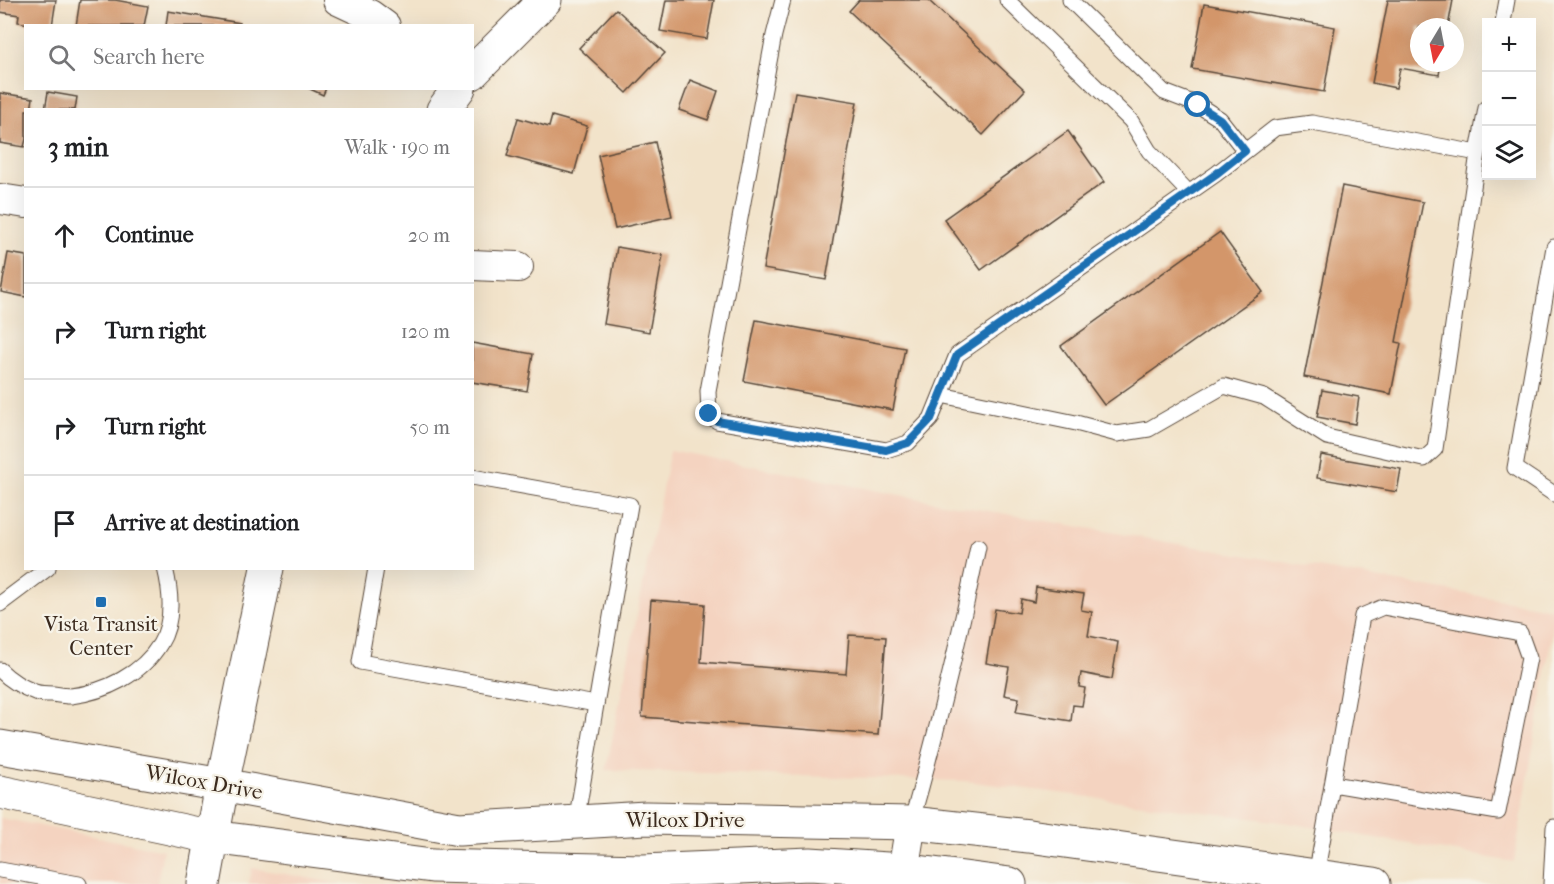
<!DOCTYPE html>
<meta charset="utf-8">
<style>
:root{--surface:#fff;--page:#f6f6f6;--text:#202124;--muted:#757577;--line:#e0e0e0}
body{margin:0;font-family:"IM FELL French Canon",serif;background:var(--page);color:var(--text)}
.controls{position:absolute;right:18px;top:18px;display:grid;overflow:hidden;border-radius:0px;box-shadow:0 6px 24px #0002}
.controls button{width:54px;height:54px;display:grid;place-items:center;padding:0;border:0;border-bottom:2px solid var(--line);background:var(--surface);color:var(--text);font:30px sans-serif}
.compass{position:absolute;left:1410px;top:18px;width:54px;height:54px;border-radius:50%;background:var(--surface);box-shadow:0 6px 24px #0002;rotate:190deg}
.stop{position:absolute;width:18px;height:18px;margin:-14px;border:4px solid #1f6fb2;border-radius:50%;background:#fff}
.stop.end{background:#1f6fb2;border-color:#fff;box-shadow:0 2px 6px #0008}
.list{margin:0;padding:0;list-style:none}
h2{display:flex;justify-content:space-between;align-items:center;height:78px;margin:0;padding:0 24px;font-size:26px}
h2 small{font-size:20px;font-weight:400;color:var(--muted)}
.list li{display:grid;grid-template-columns:39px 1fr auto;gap:18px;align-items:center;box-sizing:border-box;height:96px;padding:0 24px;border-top:2px solid var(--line)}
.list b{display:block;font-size:22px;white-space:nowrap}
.list em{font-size:20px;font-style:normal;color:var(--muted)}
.icon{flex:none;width:33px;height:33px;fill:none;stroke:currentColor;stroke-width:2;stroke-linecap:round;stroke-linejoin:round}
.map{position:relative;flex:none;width:1554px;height:884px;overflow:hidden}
.search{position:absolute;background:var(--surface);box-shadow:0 6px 24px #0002;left:24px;top:24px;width:450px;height:66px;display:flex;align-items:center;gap:15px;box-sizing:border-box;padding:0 21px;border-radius:0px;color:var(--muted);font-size:22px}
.panel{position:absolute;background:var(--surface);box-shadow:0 6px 24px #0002;left:24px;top:108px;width:450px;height:462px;border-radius:0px}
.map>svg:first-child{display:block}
.built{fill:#f4d3c0}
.building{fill:#d3966a}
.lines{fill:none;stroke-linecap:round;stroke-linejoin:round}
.service-casing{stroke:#564638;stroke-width:17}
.minor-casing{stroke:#564638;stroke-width:32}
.tertiary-casing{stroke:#564638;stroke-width:35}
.service{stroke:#fff;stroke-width:15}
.minor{stroke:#fff;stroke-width:30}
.tertiary{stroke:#fff;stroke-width:33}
.route{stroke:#1f6fb2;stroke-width:8}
.poi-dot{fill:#1f6fb2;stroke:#f7f3e8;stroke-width:2}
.labels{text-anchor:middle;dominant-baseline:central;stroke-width:4.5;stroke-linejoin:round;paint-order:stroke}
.poi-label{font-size:21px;fill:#3b2a1e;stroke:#f7f3e8}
.street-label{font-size:21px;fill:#3b2a1e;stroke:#f7f3e8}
</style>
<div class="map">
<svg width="1554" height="884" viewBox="0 0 1554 884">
<rect width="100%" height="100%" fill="#f7f3e8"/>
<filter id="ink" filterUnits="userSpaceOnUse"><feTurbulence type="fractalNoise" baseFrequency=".0167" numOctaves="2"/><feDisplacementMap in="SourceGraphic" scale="12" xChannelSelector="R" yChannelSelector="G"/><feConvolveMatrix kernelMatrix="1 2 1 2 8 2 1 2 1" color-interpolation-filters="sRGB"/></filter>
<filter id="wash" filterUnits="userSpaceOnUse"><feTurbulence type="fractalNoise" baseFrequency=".008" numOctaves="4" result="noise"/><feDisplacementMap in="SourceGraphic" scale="24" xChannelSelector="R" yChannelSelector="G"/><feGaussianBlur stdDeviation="1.35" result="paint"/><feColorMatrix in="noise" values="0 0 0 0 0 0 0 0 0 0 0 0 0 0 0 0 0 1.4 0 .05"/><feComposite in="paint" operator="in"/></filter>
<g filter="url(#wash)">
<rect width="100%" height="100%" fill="#f2e3ca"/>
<!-- built -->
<g class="built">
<path d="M670,450L931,501L1554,609V622L1514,862L1289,823L966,781L606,770Z"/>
<path d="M0,818L163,850L157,884H0Z"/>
<path d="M252,868L341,884H249Z"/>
</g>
<g id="blocks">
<!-- building -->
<g class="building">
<path d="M0,0H56L52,26H39L18,22L19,15L0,12Z"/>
<path d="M80,0H115L148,6L144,26H76Z"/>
<path d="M666,0H714L707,39L660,31Z"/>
<path d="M859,0H928L1025,90L983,135L849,11Z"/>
<path d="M1388,0H1453L1448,27H1419V63H1441L1439,75L1400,68L1396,88L1372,83Z"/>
<path d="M1204,4L1335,27L1324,92L1192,69Z"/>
<path d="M616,9L665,53L627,93L579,48Z"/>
<path d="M168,11L240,23V26H166Z"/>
<path d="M690,80L718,91L708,120L679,110Z"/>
<path d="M308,88H326L323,95Z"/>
<path d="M48,92L77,97L75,110H45Z"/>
<path d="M795,92L857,102L826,280L763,269Z"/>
<path d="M0,93L33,98L31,110H26V139L24,147L0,143Z"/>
<path d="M552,116L587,126L574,174L507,156L518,118L549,127Z"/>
<path d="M1068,131L1104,182L981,270L944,219Z"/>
<path d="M655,142L672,216L615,229L598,155Z"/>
<path d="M1342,186L1423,202L1396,342L1401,343L1391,394L1304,377Z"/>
<path d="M1220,232L1263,292L1104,405L1061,346Z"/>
<path d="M617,247L663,255L649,332L604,324Z"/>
<path d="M8,253L26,256V297L1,292Z"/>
<path d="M756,320L905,348L893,410L744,381Z"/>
<path d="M472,343L533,354L527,391L472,382Z"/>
<path d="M1322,390L1359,397L1355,424L1317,417Z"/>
<path d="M1321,455L1401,469L1397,492L1317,478Z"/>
<path d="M1036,587L1084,594L1081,610L1092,612L1088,636L1118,642L1112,679L1081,673L1079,687L1085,688L1082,706L1073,705L1071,721L1016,712L1019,698L1004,695L1009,667L986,663L995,609L1019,613L1021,599L1034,602Z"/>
<path d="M651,600L705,604L701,662L846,674L849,635L886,637L878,735L642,717Z"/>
</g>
</g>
</g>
<g filter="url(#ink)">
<use href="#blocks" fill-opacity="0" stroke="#564638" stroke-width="1.5"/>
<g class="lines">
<!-- service casing -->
<g class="service-casing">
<g id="service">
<path d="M783,0L774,35L708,391L709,415L717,421L886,450L908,443L931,419L957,355L1216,174L1275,128L1312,123L1478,153"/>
<path d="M1007,0L1131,121L1149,151L1189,193"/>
<path d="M1070,0L1164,92L1198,105L1220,119L1245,151"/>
<path d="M1503,22L1507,0"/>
<path d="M1554,247L1515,468L1554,494"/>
<path d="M941,395L1076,423L1117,434L1149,429L1224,386L1264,397L1327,437L1424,459L1435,449L1478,153L1486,108"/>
<path d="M472,477L630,505L576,822"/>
<path d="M376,568L360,662L596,704"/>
<path d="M0,604L48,568"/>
<path d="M0,670C10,680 21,687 35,692C40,694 47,694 53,694C59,695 65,696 71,696C105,692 142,674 160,644C174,622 171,592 165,568"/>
<path d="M911,823C937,732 959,640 978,547"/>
<path d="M0,870L79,884"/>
<path d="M1316,876L1362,616L1383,607L1520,633L1529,658L1498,812L1333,784"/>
<path d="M1551,884L1554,827"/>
</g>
</g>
<!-- minor casing -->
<g class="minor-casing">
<g id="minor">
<path d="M338,0L370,15L385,26"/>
<path d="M0,199L26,203"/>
<path d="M472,265L518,267"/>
<path d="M901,884L911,823"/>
</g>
</g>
<!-- tertiary casing -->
<g class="tertiary-casing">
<g id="tertiary">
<path d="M472,73L545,0"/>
<path d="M443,110L459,88"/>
<path d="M0,747L222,785L459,829L646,818L911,823L1029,836L1374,884"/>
<path d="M0,792L212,837L432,866L643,871L810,864L903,870L1010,884"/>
<path d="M204,884L222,785L267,568"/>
</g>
</g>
<!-- service -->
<use href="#service" class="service"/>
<!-- minor -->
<use href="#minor" class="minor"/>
<!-- tertiary -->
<use href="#tertiary" class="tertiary"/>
</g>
</g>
<g class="lines" filter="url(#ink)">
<!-- route -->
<path class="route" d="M709,414L717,421L886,450L908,443L931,419L957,355L1216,174L1245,151L1220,119L1198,105"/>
</g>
<!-- markers -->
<rect class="poi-dot" x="95" y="596" width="12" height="12" rx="3"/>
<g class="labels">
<!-- poi labels -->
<g class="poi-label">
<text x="101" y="624">Vista Transit<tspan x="101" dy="24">Center</tspan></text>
</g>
<!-- street labels -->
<g class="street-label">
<text transform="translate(204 782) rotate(10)">Wilcox Drive</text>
<text x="685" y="820">Wilcox Drive</text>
</g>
</g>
</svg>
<div class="controls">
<button>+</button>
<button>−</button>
<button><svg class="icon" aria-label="layers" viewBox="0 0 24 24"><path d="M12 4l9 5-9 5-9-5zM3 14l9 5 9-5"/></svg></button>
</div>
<svg class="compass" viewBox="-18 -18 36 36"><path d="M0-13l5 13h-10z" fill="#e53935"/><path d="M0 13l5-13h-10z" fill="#757577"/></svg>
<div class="stop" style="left:1198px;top:105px"></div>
<div class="stop end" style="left:709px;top:414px"></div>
<div class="search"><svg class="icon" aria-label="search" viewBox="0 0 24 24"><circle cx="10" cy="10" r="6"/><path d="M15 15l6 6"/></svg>Search here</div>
<section class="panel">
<h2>3 min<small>Walk · 190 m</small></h2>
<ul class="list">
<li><svg class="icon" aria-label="ahead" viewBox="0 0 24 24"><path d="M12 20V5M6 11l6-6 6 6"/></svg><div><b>Continue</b></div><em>20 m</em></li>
<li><svg class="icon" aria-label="right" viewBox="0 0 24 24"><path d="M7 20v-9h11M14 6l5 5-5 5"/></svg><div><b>Turn right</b></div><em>120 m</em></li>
<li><svg class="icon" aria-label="right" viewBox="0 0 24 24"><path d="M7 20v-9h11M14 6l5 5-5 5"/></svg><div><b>Turn right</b></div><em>50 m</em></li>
<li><svg class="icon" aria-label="arrive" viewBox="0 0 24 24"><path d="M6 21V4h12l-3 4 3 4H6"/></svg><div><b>Arrive at destination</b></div></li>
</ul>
</section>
</div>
